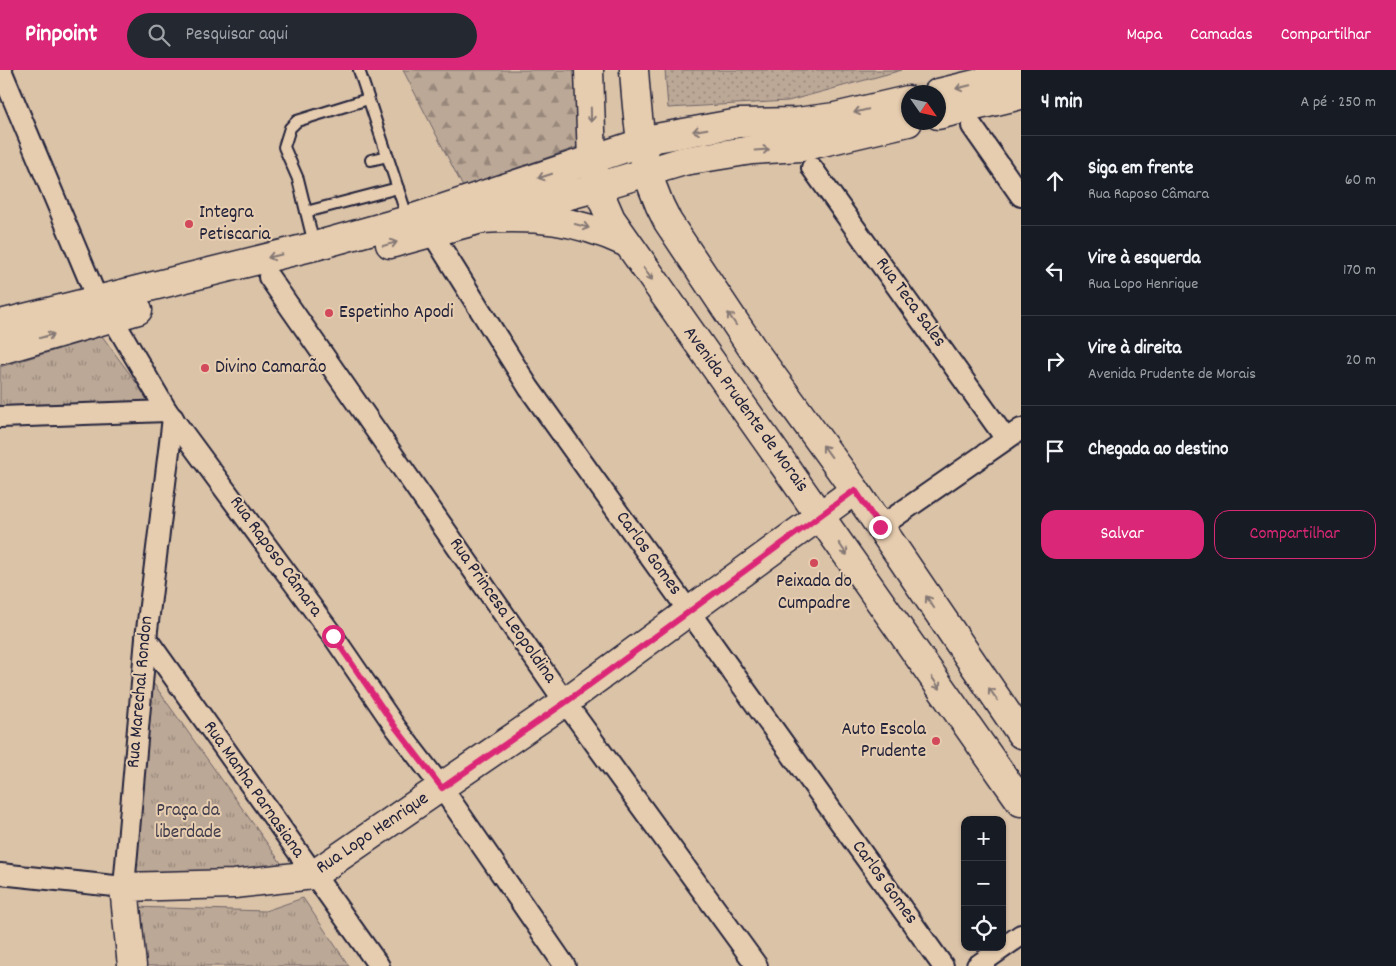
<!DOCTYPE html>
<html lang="pt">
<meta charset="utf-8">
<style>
:root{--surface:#171b24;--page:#242831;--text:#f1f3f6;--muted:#9ea1a6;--line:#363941;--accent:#db2777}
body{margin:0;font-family:Dekko,sans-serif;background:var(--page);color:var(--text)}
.controls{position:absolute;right:15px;bottom:15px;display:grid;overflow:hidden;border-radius:10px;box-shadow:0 1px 4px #0004}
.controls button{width:45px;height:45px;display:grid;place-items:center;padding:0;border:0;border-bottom:1px solid var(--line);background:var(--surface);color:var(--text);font:25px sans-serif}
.compass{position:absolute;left:901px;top:15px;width:45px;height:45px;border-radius:50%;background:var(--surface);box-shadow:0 1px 4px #0004;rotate:124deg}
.stop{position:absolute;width:15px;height:15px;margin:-11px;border:4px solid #db2777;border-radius:50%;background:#fff}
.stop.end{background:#db2777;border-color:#fff;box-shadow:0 1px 5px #0008}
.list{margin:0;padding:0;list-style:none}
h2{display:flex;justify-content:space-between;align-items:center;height:65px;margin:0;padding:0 20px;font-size:21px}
h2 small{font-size:16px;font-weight:400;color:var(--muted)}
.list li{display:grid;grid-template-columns:32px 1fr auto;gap:15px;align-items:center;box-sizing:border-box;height:90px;padding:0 20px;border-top:1px solid var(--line)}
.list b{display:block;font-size:19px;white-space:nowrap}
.list p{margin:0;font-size:16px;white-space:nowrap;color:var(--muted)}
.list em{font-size:16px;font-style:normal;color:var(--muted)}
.actions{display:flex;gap:10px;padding:15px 20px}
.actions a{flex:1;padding:11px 0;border:1px solid var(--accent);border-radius:15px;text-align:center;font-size:18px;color:var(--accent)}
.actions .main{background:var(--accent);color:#fff}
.icon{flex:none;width:28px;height:28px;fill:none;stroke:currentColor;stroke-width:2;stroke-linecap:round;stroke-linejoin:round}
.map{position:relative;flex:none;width:1021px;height:896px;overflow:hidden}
header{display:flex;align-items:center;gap:30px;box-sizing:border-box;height:70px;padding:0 25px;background:var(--accent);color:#fff}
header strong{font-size:24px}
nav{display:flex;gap:28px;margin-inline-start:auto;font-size:18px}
.search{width:350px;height:45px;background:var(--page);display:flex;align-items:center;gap:12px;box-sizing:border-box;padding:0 18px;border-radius:28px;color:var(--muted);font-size:19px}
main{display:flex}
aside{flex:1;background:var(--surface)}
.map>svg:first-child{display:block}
.grass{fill:url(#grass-dots);stroke:#6f6568}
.forest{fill:url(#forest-firs);stroke:#6f6568}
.park{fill:url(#park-tufts);stroke:#6f6568}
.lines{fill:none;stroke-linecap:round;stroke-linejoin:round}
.lane-casing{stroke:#22223b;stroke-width:14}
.street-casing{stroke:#22223b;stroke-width:24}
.secondary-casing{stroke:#22223b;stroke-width:31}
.primary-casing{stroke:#22223b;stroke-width:31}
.lane{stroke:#e7cdaf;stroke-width:10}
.street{stroke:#e7cdaf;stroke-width:20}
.secondary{stroke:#e7cdaf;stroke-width:28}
.primary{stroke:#e7cdaf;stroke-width:28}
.oneway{stroke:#847875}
.route{stroke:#db2777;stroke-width:6}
.poi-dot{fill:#d1495b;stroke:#e7cdaf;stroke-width:2}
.labels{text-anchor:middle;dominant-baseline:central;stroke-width:4;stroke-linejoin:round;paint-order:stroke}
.poi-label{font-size:19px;fill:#22223b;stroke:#e7cdaf;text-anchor:start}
.street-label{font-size:19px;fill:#22223b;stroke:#e7cdaf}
.park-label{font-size:19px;fill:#413d4d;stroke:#e7cdaf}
</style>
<header>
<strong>Pinpoint</strong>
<div class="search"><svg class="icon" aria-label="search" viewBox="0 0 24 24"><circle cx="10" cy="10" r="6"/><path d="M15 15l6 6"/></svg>Pesquisar aqui</div>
<nav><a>Mapa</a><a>Camadas</a><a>Compartilhar</a></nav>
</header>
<main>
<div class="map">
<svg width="1021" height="896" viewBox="0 0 1021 896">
<defs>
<pattern id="grass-dots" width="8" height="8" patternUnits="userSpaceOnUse" patternTransform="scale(1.25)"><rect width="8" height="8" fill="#bca896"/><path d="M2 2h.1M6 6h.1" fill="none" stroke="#98887c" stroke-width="1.8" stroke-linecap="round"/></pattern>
<pattern id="forest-firs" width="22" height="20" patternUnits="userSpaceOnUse" patternTransform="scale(1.25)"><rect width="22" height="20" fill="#bca896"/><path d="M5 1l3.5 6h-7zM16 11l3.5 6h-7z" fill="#98887c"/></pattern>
<pattern id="park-tufts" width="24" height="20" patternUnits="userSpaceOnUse" patternTransform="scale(1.25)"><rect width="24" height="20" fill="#bca896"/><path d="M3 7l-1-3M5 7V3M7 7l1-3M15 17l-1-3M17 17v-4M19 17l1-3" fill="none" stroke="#98887c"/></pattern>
</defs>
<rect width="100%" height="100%" fill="#dbc3a8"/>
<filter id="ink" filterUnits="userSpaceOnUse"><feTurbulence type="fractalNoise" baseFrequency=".02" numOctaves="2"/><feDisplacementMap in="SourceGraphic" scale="10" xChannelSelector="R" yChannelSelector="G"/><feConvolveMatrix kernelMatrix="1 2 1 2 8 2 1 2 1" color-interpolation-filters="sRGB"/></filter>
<g filter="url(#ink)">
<!-- grass -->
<path class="grass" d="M665,0H902L788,31L668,38Z"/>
<!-- forest -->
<path class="forest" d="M403,0H575L580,76L463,117Z"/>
<!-- park -->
<g class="park">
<path d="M102,266L148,329L149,349L0,336V297Z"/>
<path d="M146,603L286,800L133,807Z"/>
<path d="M303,828L349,896H143L134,837L265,841Z"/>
</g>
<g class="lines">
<!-- lane casing -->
<g class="lane-casing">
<g id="lane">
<path d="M359,0L408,149"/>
<path d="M371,90L388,86"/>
<path d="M306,142L398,118"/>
<path d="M314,174L298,109L284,77L290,58L297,51L368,29"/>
</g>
</g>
<!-- street casing -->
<g class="street-casing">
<g id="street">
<path d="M1,0L98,231"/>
<path d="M972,56L1021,126"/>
<path d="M812,98L1006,369"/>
<path d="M432,163L529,318L943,896"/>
<path d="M269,207L565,632L757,896"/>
<path d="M111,246L167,341L333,566L396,658L442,718L565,896"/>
<path d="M0,347L167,341"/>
<path d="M880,457L1021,359"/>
<path d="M146,568L379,896"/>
<path d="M0,804L124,817L146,568L173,348"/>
<path d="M977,896L1021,865"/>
</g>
</g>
<!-- secondary casing -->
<g class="secondary-casing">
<g id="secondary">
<path d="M938,23L1021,3"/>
<path d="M938,45L1021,25"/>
<path d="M390,174L584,121L684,91L752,80L801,77L908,52"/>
<path d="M0,254L315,176L408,150L656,68L739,53L797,52L835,47L908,30"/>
<path d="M0,280L138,240"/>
<path d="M132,896L124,817L234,814L313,805L565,632L855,420"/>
</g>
</g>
<!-- primary casing -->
<g class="primary-casing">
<g id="primary">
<path d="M589,0L592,91L597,117L611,149L1021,732"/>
<path d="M634,0C638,55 641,103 668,152L752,278L855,420L1021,664"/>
<path d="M481,149C537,146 574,149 625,172"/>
</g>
</g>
<!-- lane -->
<use href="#lane" class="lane"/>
<!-- street -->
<use href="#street" class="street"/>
<!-- secondary -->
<use href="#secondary" class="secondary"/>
<!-- primary -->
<use href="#primary" class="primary"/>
</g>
<!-- one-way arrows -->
<defs><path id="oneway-shaft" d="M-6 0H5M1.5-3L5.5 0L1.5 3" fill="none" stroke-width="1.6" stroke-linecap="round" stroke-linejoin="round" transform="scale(1.25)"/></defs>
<g class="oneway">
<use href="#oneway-shaft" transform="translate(963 17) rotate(166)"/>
<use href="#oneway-shaft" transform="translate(861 41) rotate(167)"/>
<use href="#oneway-shaft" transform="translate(591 45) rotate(89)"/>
<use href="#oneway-shaft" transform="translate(700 60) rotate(170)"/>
<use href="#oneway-shaft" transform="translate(762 80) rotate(-4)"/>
<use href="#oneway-shaft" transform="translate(545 106) rotate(162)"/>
<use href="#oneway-shaft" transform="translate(582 156) rotate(15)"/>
<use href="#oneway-shaft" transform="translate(390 174) rotate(-15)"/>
<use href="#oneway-shaft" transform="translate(275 186) rotate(166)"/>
<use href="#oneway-shaft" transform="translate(648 204) rotate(55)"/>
<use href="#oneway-shaft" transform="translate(732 249) rotate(-124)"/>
<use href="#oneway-shaft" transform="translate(47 266) rotate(-16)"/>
<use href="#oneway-shaft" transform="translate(827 381) rotate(-126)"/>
<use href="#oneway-shaft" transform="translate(843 479) rotate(56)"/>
<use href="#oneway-shaft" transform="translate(930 532) rotate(-124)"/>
<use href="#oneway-shaft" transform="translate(936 613) rotate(55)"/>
<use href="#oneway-shaft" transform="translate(993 624) rotate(-125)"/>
</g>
</g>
<g class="lines" filter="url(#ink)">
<!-- route -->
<path class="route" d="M333,566L396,658L442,718L566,632L855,420L880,457"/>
</g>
<!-- markers -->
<g class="poi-dot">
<circle cx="189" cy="154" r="5"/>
<circle cx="329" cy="243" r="5"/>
<circle cx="205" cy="298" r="5"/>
<circle cx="814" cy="493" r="5"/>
<circle cx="936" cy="671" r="5"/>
</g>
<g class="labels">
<!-- poi labels -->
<g class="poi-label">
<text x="199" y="143">Integra<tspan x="199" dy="22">Petiscaria</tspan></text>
<text x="339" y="243">Espetinho Apodi</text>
<text x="215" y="298">Divino Camarão</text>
<text x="814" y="512" text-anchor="middle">Peixada do<tspan x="814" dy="22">Cumpadre</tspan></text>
<text x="926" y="660" text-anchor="end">Auto Escola<tspan x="926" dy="22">Prudente</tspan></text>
</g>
<!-- street labels -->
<g class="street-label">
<text transform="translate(910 233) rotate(54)">Rua Teca Sales</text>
<text transform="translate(745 340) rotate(54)">Avenida Prudente de Morais</text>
<text transform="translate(648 484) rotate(54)">Carlos Gomes</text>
<text transform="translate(275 487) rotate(54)">Rua Raposo Câmara</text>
<text transform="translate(502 541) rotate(55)">Rua Princesa Leopoldina</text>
<text transform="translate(141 622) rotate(-85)">Rua Marechal Rondon</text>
<text transform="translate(253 720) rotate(55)">Rua Manha Parnasiana</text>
<text transform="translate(373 764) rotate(-34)">Rua Lopo Henrique</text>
<text transform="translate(884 813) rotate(54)">Carlos Gomes</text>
</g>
<!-- park labels -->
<g class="park-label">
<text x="188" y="741">Praça da<tspan x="188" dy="22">liberdade</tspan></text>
</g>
</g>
</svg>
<div class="controls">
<button>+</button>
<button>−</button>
<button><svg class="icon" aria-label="locate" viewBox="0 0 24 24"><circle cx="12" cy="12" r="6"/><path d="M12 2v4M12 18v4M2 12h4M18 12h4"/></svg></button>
</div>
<svg class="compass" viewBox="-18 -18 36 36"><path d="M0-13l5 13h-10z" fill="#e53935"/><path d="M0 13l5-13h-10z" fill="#9ea1a6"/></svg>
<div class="stop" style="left:333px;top:566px"></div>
<div class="stop end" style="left:880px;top:457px"></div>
</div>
<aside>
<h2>4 min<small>A pé · 250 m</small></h2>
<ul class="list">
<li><svg class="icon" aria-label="ahead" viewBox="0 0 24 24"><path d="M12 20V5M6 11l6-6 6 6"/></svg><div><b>Siga em frente</b><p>Rua Raposo Câmara</p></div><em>60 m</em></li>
<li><svg class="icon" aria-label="left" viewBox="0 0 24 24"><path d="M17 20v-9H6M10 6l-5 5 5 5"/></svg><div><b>Vire à esquerda</b><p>Rua Lopo Henrique</p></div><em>170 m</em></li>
<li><svg class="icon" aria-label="right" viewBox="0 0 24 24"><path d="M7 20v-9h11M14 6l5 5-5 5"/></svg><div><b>Vire à direita</b><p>Avenida Prudente de Morais</p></div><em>20 m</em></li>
<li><svg class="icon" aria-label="arrive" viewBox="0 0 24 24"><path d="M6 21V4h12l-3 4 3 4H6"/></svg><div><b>Chegada ao destino</b></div></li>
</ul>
<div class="actions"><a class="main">Salvar</a><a>Compartilhar</a></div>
</aside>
</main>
